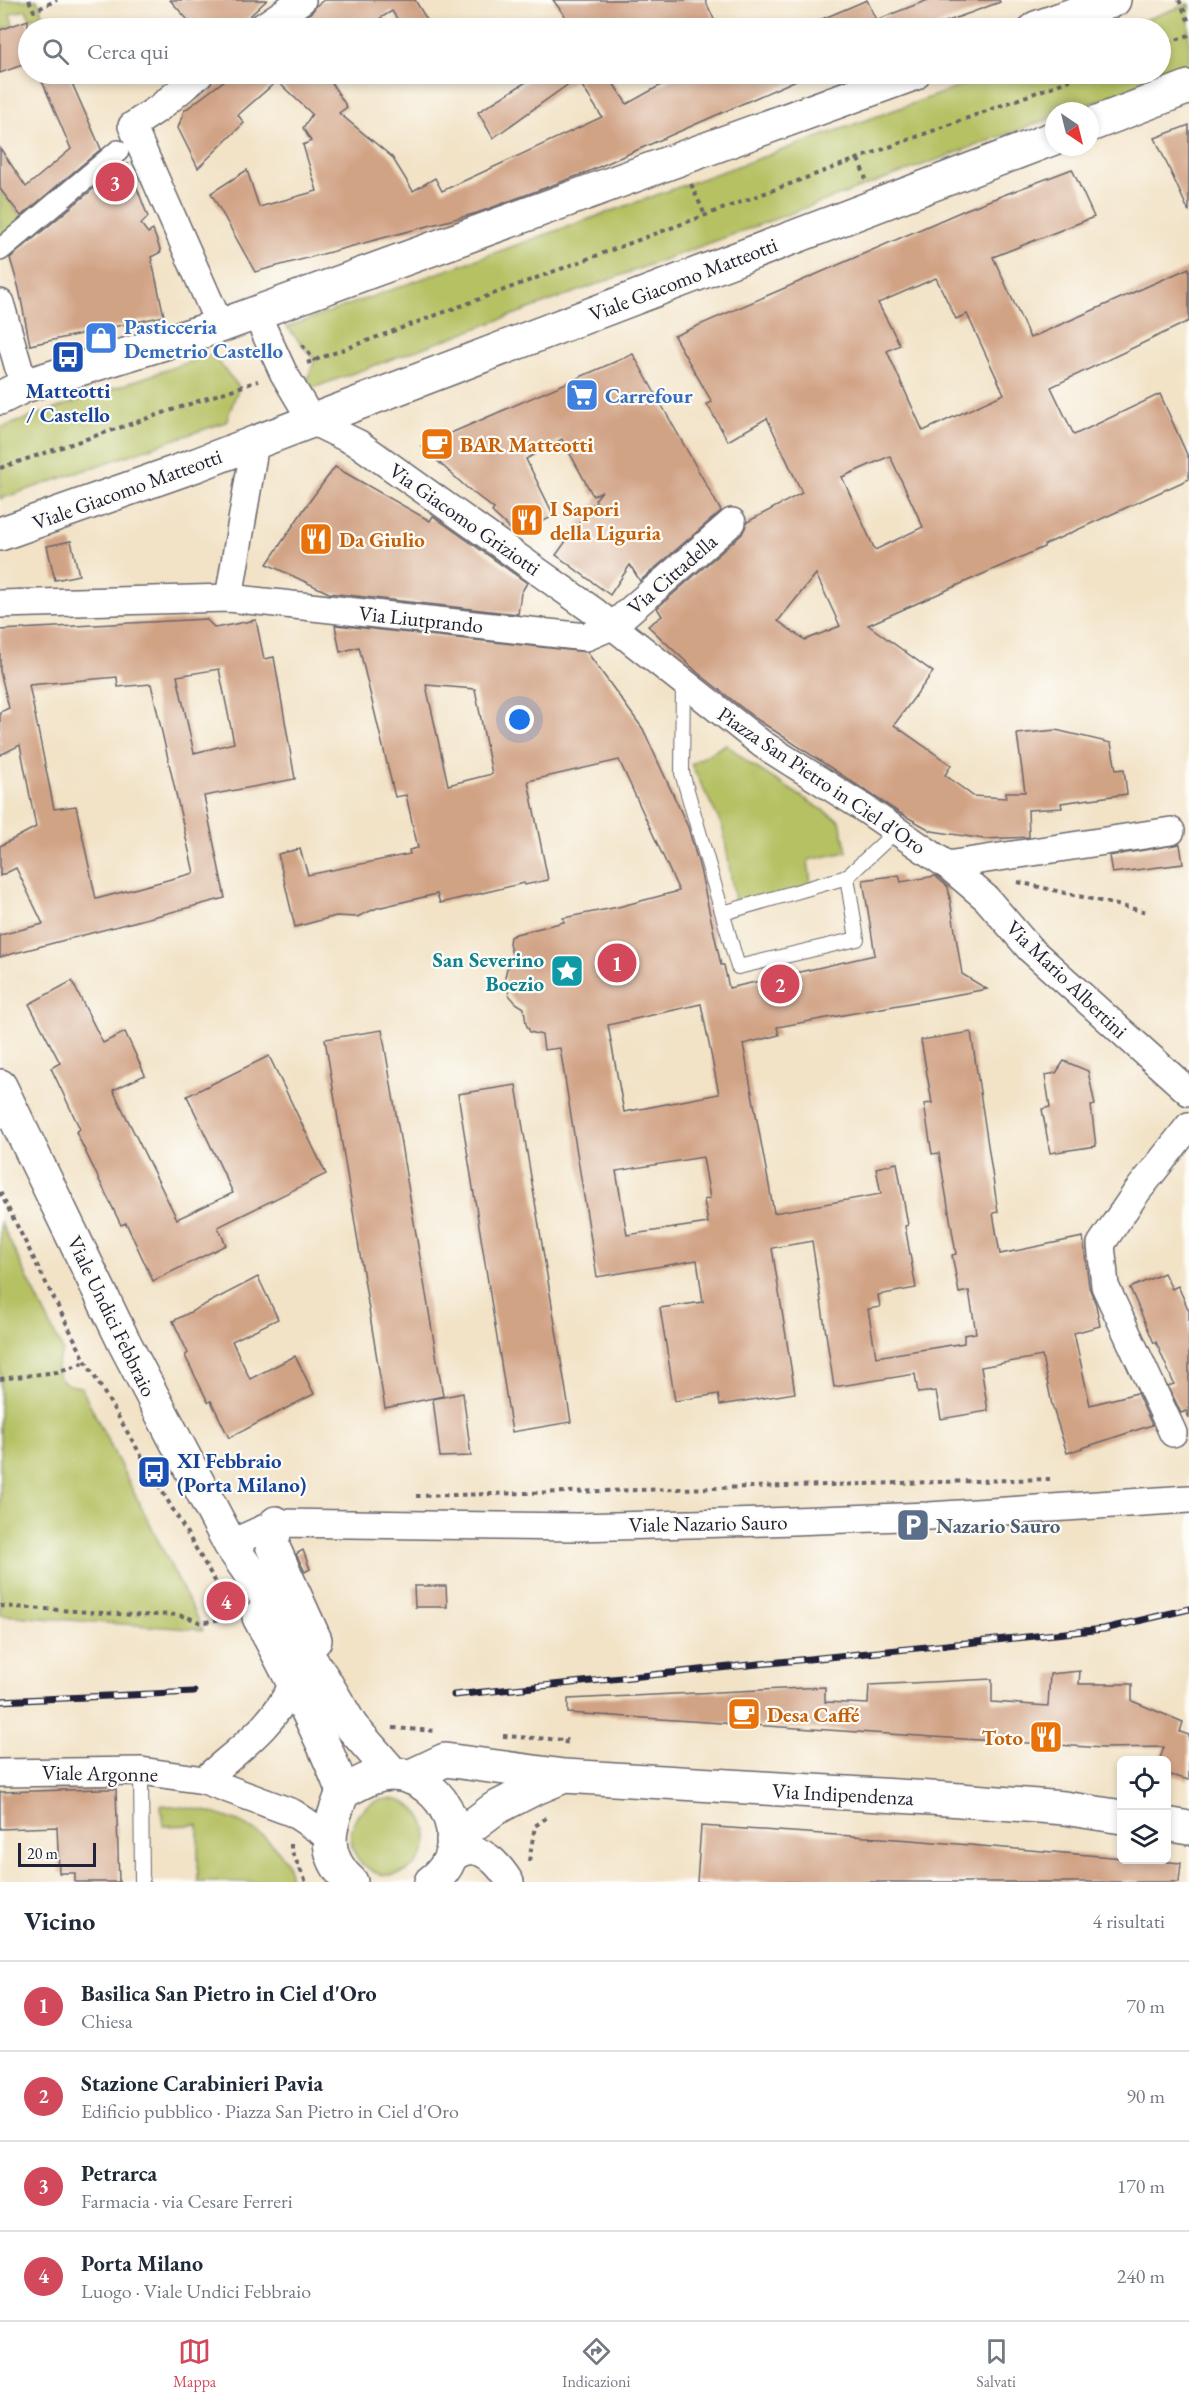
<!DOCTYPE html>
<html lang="it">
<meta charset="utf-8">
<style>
:root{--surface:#fff;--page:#f2f2f3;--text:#1f2937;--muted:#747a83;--line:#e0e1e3;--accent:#d1495b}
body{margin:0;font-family:"EB Garamond",serif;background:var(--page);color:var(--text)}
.controls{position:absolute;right:18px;bottom:18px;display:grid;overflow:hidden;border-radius:9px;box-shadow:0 3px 9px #0003}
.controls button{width:54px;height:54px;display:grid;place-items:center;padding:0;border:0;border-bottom:2px solid var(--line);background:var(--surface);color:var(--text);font:30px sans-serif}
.compass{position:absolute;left:1045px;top:102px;width:54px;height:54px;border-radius:50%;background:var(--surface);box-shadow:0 3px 9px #0003;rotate:145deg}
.scale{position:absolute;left:18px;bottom:15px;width:78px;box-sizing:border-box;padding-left:6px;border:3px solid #22223b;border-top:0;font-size:16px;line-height:21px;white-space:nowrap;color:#22223b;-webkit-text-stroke:4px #fdfcf7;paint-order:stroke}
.you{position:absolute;left:520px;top:720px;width:21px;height:21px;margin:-15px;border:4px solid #fff;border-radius:50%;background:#1a73e8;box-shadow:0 0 0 9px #1a73e833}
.badge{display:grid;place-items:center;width:39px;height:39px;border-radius:50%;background:var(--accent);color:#fff;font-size:20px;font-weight:700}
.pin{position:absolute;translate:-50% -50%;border:3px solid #fff;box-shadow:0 2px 6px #0006}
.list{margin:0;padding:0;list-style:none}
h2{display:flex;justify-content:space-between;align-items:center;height:78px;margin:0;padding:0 24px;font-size:26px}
h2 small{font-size:20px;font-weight:400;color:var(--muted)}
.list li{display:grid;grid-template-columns:39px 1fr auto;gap:18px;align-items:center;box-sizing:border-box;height:90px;padding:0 24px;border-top:2px solid var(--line)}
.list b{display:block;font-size:22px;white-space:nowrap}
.list p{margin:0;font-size:20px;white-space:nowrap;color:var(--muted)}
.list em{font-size:20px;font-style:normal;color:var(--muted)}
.icon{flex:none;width:33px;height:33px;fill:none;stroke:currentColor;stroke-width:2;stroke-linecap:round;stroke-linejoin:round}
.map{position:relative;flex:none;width:1189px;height:1882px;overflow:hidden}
.search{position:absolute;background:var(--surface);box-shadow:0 3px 9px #0003;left:18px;right:18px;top:18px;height:66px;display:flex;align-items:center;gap:15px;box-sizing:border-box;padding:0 21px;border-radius:33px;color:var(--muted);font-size:22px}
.sheet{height:438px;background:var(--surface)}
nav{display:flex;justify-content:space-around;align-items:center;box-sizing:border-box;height:84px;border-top:2px solid var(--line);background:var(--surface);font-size:16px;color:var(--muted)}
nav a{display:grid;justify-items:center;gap:3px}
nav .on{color:var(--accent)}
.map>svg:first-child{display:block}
.green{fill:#b6c163;stroke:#6c724f;stroke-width:1.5}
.building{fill:#d1a385;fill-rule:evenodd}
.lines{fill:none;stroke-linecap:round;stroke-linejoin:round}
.service-casing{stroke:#6b666c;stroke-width:16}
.pedestrian-casing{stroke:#6b666c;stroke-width:24}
.minor-casing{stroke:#6b666c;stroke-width:30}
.tertiary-casing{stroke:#6b666c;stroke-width:36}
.path{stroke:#6b666c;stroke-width:4;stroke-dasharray:4.5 4.5;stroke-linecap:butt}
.service{stroke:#fff;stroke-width:14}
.pedestrian{stroke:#fff;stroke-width:21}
.minor{stroke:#fff;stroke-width:27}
.tertiary{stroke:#fff;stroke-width:33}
.rail-casing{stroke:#22223b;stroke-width:7}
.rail{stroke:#fdfcf7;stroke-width:4.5;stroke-dasharray:14;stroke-linecap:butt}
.labels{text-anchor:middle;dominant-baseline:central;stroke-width:4.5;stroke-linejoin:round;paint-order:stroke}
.street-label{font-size:21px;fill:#22223b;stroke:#fdfcf7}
.shop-label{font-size:21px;font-weight:bold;fill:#366cbe;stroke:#fdfcf7;text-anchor:start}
.transit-label{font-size:21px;font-weight:bold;fill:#164399;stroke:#fdfcf7}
.food-label{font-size:21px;font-weight:bold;fill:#c56008;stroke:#fdfcf7;text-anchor:start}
.culture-label{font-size:21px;font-weight:bold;fill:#0d838f;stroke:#fdfcf7;text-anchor:end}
.service-label{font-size:21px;font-weight:bold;fill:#4e5e75;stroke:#fdfcf7;text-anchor:start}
</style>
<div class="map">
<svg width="1189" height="1882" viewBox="0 0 1189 1882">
<rect width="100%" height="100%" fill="#fdfcf7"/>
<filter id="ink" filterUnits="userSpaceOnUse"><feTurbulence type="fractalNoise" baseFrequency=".0167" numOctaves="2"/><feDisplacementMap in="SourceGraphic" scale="12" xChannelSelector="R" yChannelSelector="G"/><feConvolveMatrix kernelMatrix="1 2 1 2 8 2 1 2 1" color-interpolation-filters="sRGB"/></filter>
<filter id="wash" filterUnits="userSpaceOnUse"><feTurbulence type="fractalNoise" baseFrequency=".008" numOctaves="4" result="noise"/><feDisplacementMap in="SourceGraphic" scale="24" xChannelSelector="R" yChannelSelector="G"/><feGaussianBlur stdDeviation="1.35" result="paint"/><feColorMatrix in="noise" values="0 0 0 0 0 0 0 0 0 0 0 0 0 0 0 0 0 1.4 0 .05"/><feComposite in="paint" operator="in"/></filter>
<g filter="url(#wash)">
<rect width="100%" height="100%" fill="#f2e3c7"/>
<!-- green -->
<g class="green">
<path d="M0,0H37L43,15L30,19L26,10L10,14L13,25L0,30Z"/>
<path d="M1189,4V67L1070,111H1054V117L302,392L315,360L287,327L995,74H1160V28H1121Z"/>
<path d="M0,189L24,221L0,241Z"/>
<path d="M212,354L239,387L226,422L0,499V428Z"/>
<path d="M726,744L750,764L840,821L847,852L808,860L812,893L736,908L723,828L691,764Z"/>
<path d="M0,1221L63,1351C51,1371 58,1385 81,1387L203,1630L0,1615Z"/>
<circle cx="389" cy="1837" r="38"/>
<path d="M161,1805C206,1808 258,1819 285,1860C289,1866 290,1875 292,1882H198V1825L163,1826Z"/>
</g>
<g id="blocks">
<!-- building -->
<g class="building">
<path d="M170,0H267L237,28H195Z"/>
<path d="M324,0H415L432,28H403L392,11L364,28H288L311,13L317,5Z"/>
<path d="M553,0H705L718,28H574Z"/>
<path d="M867,0L876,20L928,0H999L1000,2L929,28H801Z"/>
<path d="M28,20V63L0,73V30Z"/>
<path d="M39,74H68L101,149L21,216L0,189V148L26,187L71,149Z"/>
<path d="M233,74H326L347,107L339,113L392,157L413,191L435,178L442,191L602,117L577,78L493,138L478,112L539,74H607L627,104L670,80L666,74H810L585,173L477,213L255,272L211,193L247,170L259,207L317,191L303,145L311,141L303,128L312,114L277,81L238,115L244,123L198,168L178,128L184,111Z"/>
<path d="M1189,125V212L1155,138Z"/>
<path d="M128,164L148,217L141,224L148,233L153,230L161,252L151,257L164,316L30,345L19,289L10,258L117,169Z"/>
<path d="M1072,169L1094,217L993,257L1030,338L1189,268V321L1051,387L1074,435L1160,394L1189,459V479L1044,545V547L868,625L933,672L894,725L951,765L945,775L973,796L1006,798V792H1025L1017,734L1056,730L1111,743L1116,770L1124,769L1127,794L1061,803L1062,808L1028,810L1029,837L984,839L932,831L898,812L755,718L698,673L648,626L662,616L657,608L742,534L747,522L802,493L767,418L728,441L707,404L712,402L674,336L967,209ZM936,278L956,319L967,314L1004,394L923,431L887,351L900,345L878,303ZM890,456L923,527L875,550L842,477ZM816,574L840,626L805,640L778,621Z"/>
<path d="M633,354L721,511L640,581L630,565L610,595L556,555L592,505L597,502L595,500L602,491L593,496L562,439L526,459L554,516L516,534L492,512L494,509L466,487L421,446Z"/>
<path d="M335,467L430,521L433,516L527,583L521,593L518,614L329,593L267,564L309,502Z"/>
<path d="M71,541L79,575L55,580L47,546Z"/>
<path d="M206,619L215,628L256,620L264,659L274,657L295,779L204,796L225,898L0,957V935L43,924L16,868L0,876V846L36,827L20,745L0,755V712L9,708L0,671V630ZM219,669L234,743L194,753L177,676ZM117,677L118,687L151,684L194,873L96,899L76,806L54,809L29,685Z"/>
<path d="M335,625L587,652L643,729L688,827L700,869L721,965H724L729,988L875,955L863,880L899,875L901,882L935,876L948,887L962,974L987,989L777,1027L779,1035L743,1044L774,1213L881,1194L876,1168L897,1163L908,1225L905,1226L916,1288L878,1295L880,1307L868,1309L876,1357L964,1343V1335L976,1333L969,1291L959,1293L952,1255L956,1254L939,1153L932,1154L924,1104L932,1103L921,1040L971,1032L998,1212L993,1213L1000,1254L1083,1237L1089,1287L1096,1305L1100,1326L1074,1333L1090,1405L1137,1393L1152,1425L1067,1453L1052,1405L1042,1356L981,1367L988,1411L941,1419L936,1391L918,1393L915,1374L834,1387L812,1241L772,1248L795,1393L720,1405L718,1394L675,1401L660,1308L703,1302L697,1260L597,1277L560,1048L544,1050L542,1035L530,1032L526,1024L524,1008L516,1003L509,995L505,977L507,968L514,963L509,943L510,937L516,934L564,922L563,918L618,907L679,891L619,760L528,781L548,880L525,885L524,883L440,903L437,894L377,908L357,917L336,916L295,927L278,854L300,849L308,875L410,854L409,850L418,848L406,795L395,797L359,647L340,652ZM426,685L475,689L492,774L448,785ZM701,1004L719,1094L624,1112L608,1025ZM703,1157L710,1198L704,1200L708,1223L627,1235L616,1171Z"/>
<path d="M1180,844L1183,864L1112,873L1109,856Z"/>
<path d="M72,981L103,1043L125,1032L145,1075L113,1090L177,1219L233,1193L187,1096L269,1056L326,1174L218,1227L226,1245L153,1281L126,1223L121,1225L76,1132L80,1129L51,1068L60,1063L29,1004Z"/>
<path d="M382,1030L443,1396L385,1408L325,1039Z"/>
<path d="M1064,1061L1088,1071L1095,1105L1091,1106L1096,1146L1050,1153L1042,1109L1050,1107L1045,1075L1056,1073Z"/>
<path d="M516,1085L571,1422L512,1432L458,1094Z"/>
<path d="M1164,1273L1172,1289L1178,1286L1189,1311V1418L1186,1411L1181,1413L1168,1386L1174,1384L1156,1342L1154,1343L1130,1288Z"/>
<path d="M258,1277L278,1319L232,1341L250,1379L295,1356L314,1394L229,1438L211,1401L208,1402L185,1356L188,1353L173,1321Z"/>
<path d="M463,1393L471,1456L440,1457L433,1399Z"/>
<path d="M303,1550L310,1569L305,1572L296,1554Z"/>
<path d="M231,1585L242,1607L221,1617L211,1596Z"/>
<path d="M414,1586H446L447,1607H415Z"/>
<path d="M1080,1671L1079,1684H1132V1701L1183,1722L1180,1732L1189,1735V1780L1167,1774V1761H1159L1164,1747L1103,1748L568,1713V1699L825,1687V1702L868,1704L869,1685L992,1679V1702L1048,1706L1050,1674Z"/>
<path d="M101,1789H116L119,1882H75V1873H59L57,1827L0,1829V1792Z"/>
<path d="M701,1826L911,1840L1181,1863L1179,1882H697Z"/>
</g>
</g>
</g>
<g filter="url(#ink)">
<use href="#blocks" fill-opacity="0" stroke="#6b666c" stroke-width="1.5"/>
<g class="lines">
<!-- service casing -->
<g class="service-casing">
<g id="service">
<path d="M683,682L682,773L738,967L857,939L847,877"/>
<path d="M723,913L847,877L896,831"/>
<path d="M141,1771L142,1882"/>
</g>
</g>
<!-- pedestrian casing -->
<g class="pedestrian-casing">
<path id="pedestrian" d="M0,250L118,151"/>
</g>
<!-- minor casing -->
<g class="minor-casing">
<g id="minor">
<path d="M261,28L302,0"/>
<path d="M200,74L159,108L132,126L220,326"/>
<path d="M0,303L24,386"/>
<path d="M256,313L283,372L312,421L359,444L595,612L762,744L859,805L947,865L986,898L1030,949L1189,1092"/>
<path d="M229,598L255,443"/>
<path d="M0,604L229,598L586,637L612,626L732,522"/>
<path d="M947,865L1171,831"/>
<path d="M1173,1433L1105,1286L1101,1244L1136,1193L1189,1126"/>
<path d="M230,1544L276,1523L577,1527L765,1522L929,1516L1189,1499"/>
<path d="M0,1773L141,1771L204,1780L293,1813L329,1837"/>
<path d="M204,1780C241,1747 272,1728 294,1682"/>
<path d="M449,1858C455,1856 462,1852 468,1851C486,1848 502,1869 510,1882"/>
</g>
</g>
<!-- tertiary casing -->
<g class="tertiary-casing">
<g id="tertiary">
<path d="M1036,28L1114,0"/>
<path d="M1090,125L1189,87"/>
<path d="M0,398L24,386L220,326L913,74"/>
<path d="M0,534L196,465L1054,138"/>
<path d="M0,1086L124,1342L230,1544L322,1677L351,1726L393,1774"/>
<path d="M276,1523L272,1545L315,1640"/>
<path d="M259,1617C289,1674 320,1731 343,1792"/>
<path d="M409,1777L445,1760L564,1776L947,1799L1064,1808L1122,1817"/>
<path d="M1166,1824L1189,1828"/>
<path d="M453,1840L494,1809L531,1790L562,1777"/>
<path d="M351,1882C320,1854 329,1826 343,1792C359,1784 375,1773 394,1774C447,1778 477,1849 431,1882"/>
</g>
</g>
<!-- path -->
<g class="path">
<path d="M29,0L34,11L57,0"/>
<path d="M1179,0L1189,22"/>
<path d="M1160,46L1189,35"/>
<path d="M858,159L866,179"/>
<path d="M691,184L705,215"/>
<path d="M302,345L315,361"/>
<path d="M307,363L1086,74"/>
<path d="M0,468L258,381"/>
<path d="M1018,882L1147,912"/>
<path d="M0,1192L86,1362L221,1591"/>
<path d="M0,1379L57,1372L86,1362"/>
<path d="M416,1496L1050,1479"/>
<path d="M0,1606C45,1609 89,1612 134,1615C162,1617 173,1609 201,1623L230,1617"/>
<path d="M393,1728L436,1731"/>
<path d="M503,1736L566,1740L565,1748"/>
<path d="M291,1844V1850L306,1882"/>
<path d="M529,1861L535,1826L549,1816"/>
</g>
<!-- service -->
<use href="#service" class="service"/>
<!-- pedestrian -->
<use href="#pedestrian" class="pedestrian"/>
<!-- minor -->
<use href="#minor" class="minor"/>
<!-- tertiary -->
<use href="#tertiary" class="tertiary"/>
<!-- rail casing -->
<g class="rail-casing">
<g id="rail">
<path d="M454,1695L1104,1629L1189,1609"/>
<path d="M0,1701L194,1692"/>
</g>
</g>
<!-- rail -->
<use href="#rail" class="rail"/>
</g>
</g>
<!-- icons -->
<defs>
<g id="shop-square" transform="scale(1.725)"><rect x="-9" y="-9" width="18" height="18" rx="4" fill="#3f7fe0" stroke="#fdfcf7"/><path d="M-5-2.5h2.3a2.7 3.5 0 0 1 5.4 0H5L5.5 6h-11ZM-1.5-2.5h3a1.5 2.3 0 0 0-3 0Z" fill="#fff"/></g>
<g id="bus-square" transform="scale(1.725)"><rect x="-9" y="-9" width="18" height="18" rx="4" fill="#1a4fb4" stroke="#fdfcf7"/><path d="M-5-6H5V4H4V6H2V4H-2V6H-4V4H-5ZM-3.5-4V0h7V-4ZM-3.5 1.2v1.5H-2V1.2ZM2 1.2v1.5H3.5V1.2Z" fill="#fff"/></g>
<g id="supermarket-square" transform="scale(1.725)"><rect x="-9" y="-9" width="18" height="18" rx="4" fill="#3f7fe0" stroke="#fdfcf7"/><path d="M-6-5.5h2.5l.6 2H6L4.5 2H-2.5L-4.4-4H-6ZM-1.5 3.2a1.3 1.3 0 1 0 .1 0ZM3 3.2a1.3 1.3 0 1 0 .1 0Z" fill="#fff"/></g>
<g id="cafe-square" transform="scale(1.725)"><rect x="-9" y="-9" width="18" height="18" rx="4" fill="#e8710a" stroke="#fdfcf7"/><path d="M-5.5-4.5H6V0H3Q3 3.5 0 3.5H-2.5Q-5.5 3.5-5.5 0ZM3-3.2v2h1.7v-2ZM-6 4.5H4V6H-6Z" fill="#fff"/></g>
<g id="restaurant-square" transform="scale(1.725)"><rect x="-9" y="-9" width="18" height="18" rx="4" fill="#e8710a" stroke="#fdfcf7"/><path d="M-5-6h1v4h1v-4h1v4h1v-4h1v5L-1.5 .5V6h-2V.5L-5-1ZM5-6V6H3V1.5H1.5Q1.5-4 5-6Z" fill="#fff"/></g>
<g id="sight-square" transform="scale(1.725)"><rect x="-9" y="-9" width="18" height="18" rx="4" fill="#0f9aa8" stroke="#fdfcf7"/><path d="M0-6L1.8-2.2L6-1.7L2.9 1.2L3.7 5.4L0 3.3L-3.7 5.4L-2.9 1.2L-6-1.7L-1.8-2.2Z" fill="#fff"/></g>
<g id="parking-square" transform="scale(1.725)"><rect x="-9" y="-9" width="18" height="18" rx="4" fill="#5c6f8a" stroke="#fdfcf7"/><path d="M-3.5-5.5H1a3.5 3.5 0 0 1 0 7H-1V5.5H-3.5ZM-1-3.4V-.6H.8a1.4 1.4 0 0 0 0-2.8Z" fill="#fff"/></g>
</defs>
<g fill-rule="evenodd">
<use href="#shop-square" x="101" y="338"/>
<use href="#bus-square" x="68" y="357"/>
<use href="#supermarket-square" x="582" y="395"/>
<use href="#cafe-square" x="437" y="444"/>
<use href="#restaurant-square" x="527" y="520"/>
<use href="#restaurant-square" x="316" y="539"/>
<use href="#sight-square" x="567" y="971"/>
<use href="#bus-square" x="154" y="1472"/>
<use href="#parking-square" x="913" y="1525"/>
<use href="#cafe-square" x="744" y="1714"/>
<use href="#restaurant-square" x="1046" y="1737"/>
</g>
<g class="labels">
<!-- street labels -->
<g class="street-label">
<text transform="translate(683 279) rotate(-21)">Viale Giacomo Matteotti</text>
<text transform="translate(127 489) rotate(-20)">Viale Giacomo Matteotti</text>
<text transform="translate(465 519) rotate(35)">Via Giacomo Griziotti</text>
<text transform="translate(672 574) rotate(-41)">Via Cittadella</text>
<text transform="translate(421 619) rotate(6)">Via Liutprando</text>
<text transform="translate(822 780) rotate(34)">Piazza San Pietro in Ciel d'Oro</text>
<text transform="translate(1067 979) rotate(44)">Via Mario Albertini</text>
<text transform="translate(112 1316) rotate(64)">Viale Undici Febbraio</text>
<text transform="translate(708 1523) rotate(-1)">Viale Nazario Sauro</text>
<text transform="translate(100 1773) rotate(1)">Viale Argonne</text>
<text transform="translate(843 1794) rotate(3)">Via Indipendenza</text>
</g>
<!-- shop labels -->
<g class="shop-label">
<text x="124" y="326">Pasticceria<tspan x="124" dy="24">Demetrio Castello</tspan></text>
<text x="605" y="395">Carrefour</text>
</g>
<!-- transit labels -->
<g class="transit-label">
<text x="68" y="390">Matteotti<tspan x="68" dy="24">/ Castello</tspan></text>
<text x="177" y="1460" text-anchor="start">XI Febbraio<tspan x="177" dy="24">(Porta Milano)</tspan></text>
</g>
<!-- food labels -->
<g class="food-label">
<text x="460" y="444">BAR Matteotti</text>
<text x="550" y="508">I Sapori<tspan x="550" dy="24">della Liguria</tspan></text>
<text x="339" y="539">Da Giulio</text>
<text x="767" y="1714">Desa Caffé</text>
<text x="1023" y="1737" text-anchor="end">Toto</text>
</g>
<!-- culture labels -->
<g class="culture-label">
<text x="544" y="959">San Severino<tspan x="544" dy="24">Boezio</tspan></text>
</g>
<!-- service labels -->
<g class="service-label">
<text x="936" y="1525">Nazario Sauro</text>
</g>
</g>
</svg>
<div class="controls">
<button><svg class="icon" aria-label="locate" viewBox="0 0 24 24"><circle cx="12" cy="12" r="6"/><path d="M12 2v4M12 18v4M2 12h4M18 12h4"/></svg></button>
<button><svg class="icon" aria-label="layers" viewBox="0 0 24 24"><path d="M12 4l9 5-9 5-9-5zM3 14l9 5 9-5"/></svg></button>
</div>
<svg class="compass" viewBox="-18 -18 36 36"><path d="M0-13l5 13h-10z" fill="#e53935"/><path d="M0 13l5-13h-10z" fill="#747a83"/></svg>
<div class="scale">20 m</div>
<div class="you"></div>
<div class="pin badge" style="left:617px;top:963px">1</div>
<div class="pin badge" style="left:780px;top:984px">2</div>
<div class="pin badge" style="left:115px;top:182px">3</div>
<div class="pin badge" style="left:226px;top:1601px">4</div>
<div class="search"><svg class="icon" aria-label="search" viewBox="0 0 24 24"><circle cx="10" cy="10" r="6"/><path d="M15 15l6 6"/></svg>Cerca qui</div>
</div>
<section class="sheet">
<h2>Vicino<small>4 risultati</small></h2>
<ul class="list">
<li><span class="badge">1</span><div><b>Basilica San Pietro in Ciel d'Oro</b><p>Chiesa</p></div><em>70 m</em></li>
<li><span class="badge">2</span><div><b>Stazione Carabinieri Pavia</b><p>Edificio pubblico · Piazza San Pietro in Ciel d'Oro</p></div><em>90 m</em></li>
<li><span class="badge">3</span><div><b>Petrarca</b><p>Farmacia · via Cesare Ferreri</p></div><em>170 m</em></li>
<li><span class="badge">4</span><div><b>Porta Milano</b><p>Luogo · Viale Undici Febbraio</p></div><em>240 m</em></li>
</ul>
</section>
<nav>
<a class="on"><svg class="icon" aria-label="map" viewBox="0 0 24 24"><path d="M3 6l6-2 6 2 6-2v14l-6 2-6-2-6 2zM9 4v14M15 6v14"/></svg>Mappa</a>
<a><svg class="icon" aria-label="directions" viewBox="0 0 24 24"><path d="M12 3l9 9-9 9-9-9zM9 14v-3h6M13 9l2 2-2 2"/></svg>Indicazioni</a>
<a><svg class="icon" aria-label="saved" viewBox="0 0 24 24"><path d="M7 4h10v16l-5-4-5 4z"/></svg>Salvati</a>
</nav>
